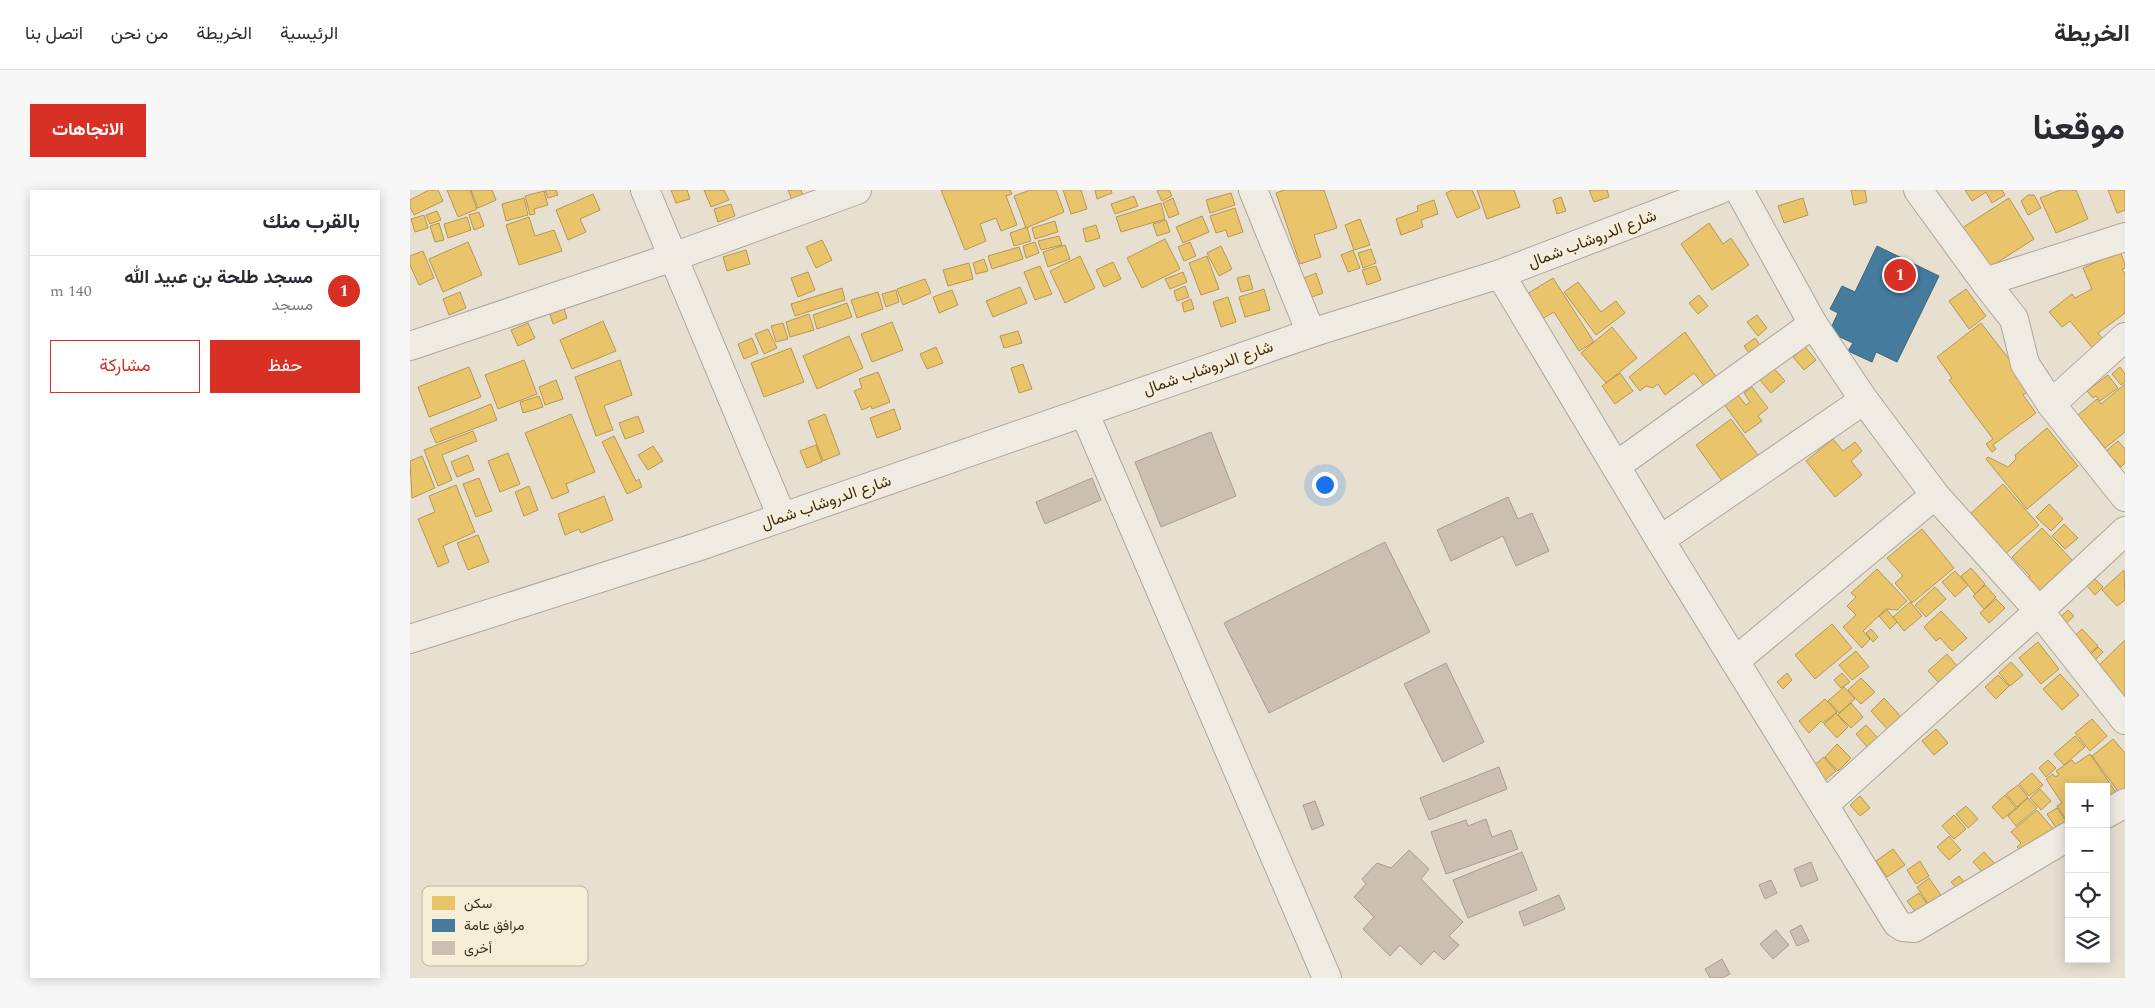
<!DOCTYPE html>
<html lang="ar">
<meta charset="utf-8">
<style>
:root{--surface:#fff;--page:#f7f7f7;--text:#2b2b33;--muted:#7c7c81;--line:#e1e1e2;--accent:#d93025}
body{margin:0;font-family:Spectral,Vazirmatn,serif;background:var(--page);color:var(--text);direction:rtl}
.controls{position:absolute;right:15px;bottom:15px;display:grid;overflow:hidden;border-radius:0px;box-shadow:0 2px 12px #0003}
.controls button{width:45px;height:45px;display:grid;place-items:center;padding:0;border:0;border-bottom:1px solid var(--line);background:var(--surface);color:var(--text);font:25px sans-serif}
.you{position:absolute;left:914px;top:294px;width:18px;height:18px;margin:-12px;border:4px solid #fff;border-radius:50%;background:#1a73e8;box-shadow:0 0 0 8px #1a73e833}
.badge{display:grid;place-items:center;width:32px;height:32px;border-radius:50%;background:var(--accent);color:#fff;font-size:16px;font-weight:700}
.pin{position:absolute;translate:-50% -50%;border:2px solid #fff;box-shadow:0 1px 5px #0006}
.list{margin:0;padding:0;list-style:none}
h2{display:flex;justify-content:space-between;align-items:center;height:65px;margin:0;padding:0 20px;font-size:21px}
h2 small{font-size:16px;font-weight:400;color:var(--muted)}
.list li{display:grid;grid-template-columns:32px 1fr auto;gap:15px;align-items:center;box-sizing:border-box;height:70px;padding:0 20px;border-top:1px solid var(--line)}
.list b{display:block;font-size:19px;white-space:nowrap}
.list p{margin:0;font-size:16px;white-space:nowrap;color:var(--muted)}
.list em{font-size:16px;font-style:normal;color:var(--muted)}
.actions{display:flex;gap:10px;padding:15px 20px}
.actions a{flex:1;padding:11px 0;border:1px solid var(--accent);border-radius:0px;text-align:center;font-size:18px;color:var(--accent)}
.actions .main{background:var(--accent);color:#fff}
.icon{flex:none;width:28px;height:28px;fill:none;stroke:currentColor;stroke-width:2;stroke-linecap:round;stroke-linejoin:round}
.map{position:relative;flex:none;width:1715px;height:788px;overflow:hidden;direction:ltr;border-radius:0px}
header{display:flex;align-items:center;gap:30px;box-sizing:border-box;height:70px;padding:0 25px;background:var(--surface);border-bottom:1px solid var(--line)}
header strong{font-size:24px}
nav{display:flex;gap:28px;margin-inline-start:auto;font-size:18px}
.intro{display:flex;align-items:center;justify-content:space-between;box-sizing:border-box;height:120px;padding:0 30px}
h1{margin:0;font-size:35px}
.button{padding:12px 22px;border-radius:0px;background:var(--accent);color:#fff;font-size:18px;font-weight:700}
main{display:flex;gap:30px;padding:0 30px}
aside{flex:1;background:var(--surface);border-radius:0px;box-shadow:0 2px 12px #0003}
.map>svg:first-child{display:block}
.homes{fill:#e9c46a;stroke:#b59754}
.public{fill:#457b9d;stroke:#436478}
.building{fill:#cbbfb2;stroke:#a89c90}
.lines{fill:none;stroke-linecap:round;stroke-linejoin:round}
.street-casing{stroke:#ada599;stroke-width:30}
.street{stroke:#efebe3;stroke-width:28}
.labels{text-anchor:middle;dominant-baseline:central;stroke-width:5;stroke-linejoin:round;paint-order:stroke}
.street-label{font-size:16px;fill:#3d2e20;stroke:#f7eed8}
.key{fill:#f7eed8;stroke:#bfb4a1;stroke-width:1}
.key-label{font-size:14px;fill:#3d2e20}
</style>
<header>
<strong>الخريطة</strong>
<nav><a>الرئيسية</a><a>الخريطة</a><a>من نحن</a><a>اتصل بنا</a></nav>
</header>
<div class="intro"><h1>موقعنا</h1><a class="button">الاتجاهات</a></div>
<main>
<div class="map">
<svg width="1715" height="788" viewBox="0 0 1715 788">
<rect width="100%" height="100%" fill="#e7e0d1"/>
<!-- homes -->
<g class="homes">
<path d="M19,0H28L33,11L4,25L0,17V10Z"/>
<path d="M37,0H60L67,19L48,27Z"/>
<path d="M61,0H82L86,10L68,18Z"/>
<path d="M135,0H146L148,5L138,8Z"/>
<path d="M261,0H277L280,9L266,13Z"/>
<path d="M294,0H314L319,10L301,17Z"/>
<path d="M378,0H391L393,6L382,10Z"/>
<path d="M531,0H600L602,4L596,6L607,35L591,41L586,28L570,34L576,51L555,60Z"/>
<path d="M620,0H646L654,22L616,38L604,6Z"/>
<path d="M653,0H671L677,19L661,24Z"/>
<path d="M685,0H701L702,3L687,9Z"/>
<path d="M749,0H759L762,6L752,11L747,1Z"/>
<path d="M874,0H914L927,38L904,45L911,67L890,74L866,3Z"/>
<path d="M1042,0H1062L1070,18L1047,28L1036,3Z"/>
<path d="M1067,0H1104L1110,17L1077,29Z"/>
<path d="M1179,0H1197L1199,7L1184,12Z"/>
<path d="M1441,0H1455L1457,12L1444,15Z"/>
<path d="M1555,0H1592L1595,5L1582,13L1576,2L1562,11Z"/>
<path d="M1650,0H1666L1678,29L1646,43L1630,8Z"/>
<path d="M1698,0H1715V20L1707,23Z"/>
<path d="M134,1L138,15L124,19L125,24L120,25L115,6Z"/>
<path d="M821,3L825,15L800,23L796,10Z"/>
<path d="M183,4L190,20L170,29L176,42L158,50L146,20Z"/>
<path d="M1618,5H1624L1631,18L1618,25L1611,11Z"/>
<path d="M724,6L728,16L705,24L701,14Z"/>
<path d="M1151,7L1156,21L1147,24L1143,10Z"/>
<path d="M114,8L118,25L96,31L92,14Z"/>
<path d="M763,8L769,24L759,28L753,13Z"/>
<path d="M1393,8L1398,25L1374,33L1368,16Z"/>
<path d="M1599,8L1624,49L1574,81L1549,40Z"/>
<path d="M1024,10L1028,24L1011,30L1013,37L991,45L986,29L1008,21L1007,16Z"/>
<path d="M751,13L755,29L711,42L706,27Z"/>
<path d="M321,14L325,26L308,32L304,19Z"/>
<path d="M825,18L833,42L818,47L816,40L806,43L800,26Z"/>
<path d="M27,21L31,30L20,34L16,25Z"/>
<path d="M69,22L74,36L64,40L59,25Z"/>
<path d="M14,25L18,38L5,42L1,29Z"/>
<path d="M792,26L799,42L773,53L766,37Z"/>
<path d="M57,27L61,40L38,48L34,34Z"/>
<path d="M119,27L125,46L144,40L152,61L109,75L96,35Z"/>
<path d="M950,29L960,55L944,60L935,35Z"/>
<path d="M756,30L760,42L747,46L743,34Z"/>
<path d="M645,31L648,42L625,49L622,38Z"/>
<path d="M29,33L34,50L25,52L20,36Z"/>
<path d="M1299,33L1313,54L1321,48L1339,75L1302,100L1271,54Z"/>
<path d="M686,35L690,48L676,52L673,39Z"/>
<path d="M617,37L621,51L604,56L600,43Z"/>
<path d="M649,46L652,55L631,60L628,51Z"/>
<path d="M755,49L770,79L732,98L717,68Z"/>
<path d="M412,50L422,70L406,78L396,57Z"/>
<path d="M58,52L72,85L33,102L19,69Z"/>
<path d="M625,52L629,63L616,68L613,56Z"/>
<path d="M780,52L786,66L774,71L768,57Z"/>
<path d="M655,55L660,69L638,77L633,62Z"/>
<path d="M811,56L822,79L809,86L797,63Z"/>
<path d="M609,57L613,69L582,79L578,66Z"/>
<path d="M961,59L966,73L953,78L948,63Z"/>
<path d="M336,60L340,74L317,81L313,67Z"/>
<path d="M943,60L950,78L938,82L931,65Z"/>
<path d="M13,61L24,88L9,95L0,75V66Z"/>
<path d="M1710,61L1715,74V78L1712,80L1715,83V123L1688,143L1695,152L1685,161L1660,131L1652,137L1639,122L1662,104L1665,108L1682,99L1673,78Z"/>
<path d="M670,66L685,98L655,113L640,81Z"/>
<path d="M797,66L809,99L791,105L779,73Z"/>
<path d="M574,69L578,81L566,84L563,73Z"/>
<path d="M703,72L711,89L694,97L686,80Z"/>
<path d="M559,73L563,89L538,96L533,80Z"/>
<path d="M630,76L642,104L625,110L614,82Z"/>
<path d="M966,76L971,90L957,95L952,80Z"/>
<path d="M398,82L405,100L388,107L381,88Z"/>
<path d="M773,82L777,92L760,99L755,89Z"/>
<path d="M906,83L913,103L899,108L892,89Z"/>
<path d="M839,85L843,99L831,102L827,88Z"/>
<path d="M1143,88L1184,152L1169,161L1144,122L1132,129L1117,104Z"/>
<path d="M515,89L521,103L493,115L487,99Z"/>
<path d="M1168,92L1191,122L1206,111L1215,123L1186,145L1154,102Z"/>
<path d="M775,96L779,107L767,111L764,101Z"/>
<path d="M610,97L617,113L583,127L576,111Z"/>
<path d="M432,98L435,110L385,126L381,114Z"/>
<path d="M854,99L860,120L835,127L829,107Z"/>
<path d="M1556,99L1576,126L1559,139L1539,111Z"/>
<path d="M486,100L489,112L476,117L472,104Z"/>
<path d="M542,100L548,115L529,123L523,107Z"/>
<path d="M50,102L56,118L39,125L33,109Z"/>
<path d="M468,102L473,119L447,128L441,110Z"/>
<path d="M1289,105L1298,116L1288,124L1279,113Z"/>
<path d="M818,107L826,132L811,137L803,112Z"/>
<path d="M781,109L784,119L774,122L772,113Z"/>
<path d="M437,113L442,127L407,139L403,125Z"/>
<path d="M154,119L157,128L143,134L140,124Z"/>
<path d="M399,124L404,140L380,147L376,132Z"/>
<path d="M1347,125L1357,138L1348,146L1337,132Z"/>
<path d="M193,131L206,161L162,179L150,150Z"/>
<path d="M482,132L493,160L462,172L451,144Z"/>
<path d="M118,133L125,148L108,156L101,140Z"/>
<path d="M373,133L378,149L366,152L361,136Z"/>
<path d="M1571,133L1599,169L1602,167L1624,197L1613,205L1626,223L1583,255L1586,259L1582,262L1576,254L1583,249L1539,190L1542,188L1527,167Z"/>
<path d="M1202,137L1227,168L1196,193L1171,163Z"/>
<path d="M358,139L367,158L354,164L345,144Z"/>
<path d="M608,141L612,153L594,158L590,146Z"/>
<path d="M1275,142L1309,191L1298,201L1284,183L1255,205L1248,194L1243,198L1236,196L1230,201L1219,187Z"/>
<path d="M439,146L453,178L407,199L393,166Z"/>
<path d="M342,148L348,163L334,169L328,154Z"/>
<path d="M1345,148L1354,161L1343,169L1334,156Z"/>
<path d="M526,157L533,173L517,179L510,164Z"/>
<path d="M1395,157L1406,170L1394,180L1383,167Z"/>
<path d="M381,158L394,192L354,207L341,173Z"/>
<path d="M114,170L127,204L88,219L75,185Z"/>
<path d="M210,170L222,205L194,216L203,240L186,246L165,187Z"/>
<path d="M613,174L622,199L609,203L601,178Z"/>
<path d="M59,177L71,207L19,227L8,197Z"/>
<path d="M1363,177L1375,191L1361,203L1349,189Z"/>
<path d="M1710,177L1715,184V192L1711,195L1702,184Z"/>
<path d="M468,182L480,212L462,219L461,216L452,220L444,201L452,198L449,189Z"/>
<path d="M1210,183L1223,201L1205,214L1192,196Z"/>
<path d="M1698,185L1708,198L1690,211L1686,206L1683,208L1677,201Z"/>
<path d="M146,190L153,209L135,215L129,197Z"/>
<path d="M1715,194V242L1695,258L1668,225L1687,209L1691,214Z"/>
<path d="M1342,197L1358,218L1348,226L1352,231L1335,243L1314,214L1327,204L1336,215L1340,212L1334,203Z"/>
<path d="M129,206L133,217L113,223L110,212Z"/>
<path d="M81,214L87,230L26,253L20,239Z"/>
<path d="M484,219L491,239L467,248L460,228Z"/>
<path d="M161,224L185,282L156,294L159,302L142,309L115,243Z"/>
<path d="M415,224L430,264L413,271L398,231Z"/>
<path d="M228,226L234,242L215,249L209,233Z"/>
<path d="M1321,229L1350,268L1315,295L1286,255Z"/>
<path d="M1637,238L1668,276L1617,319L1576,269L1578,267L1598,277L1606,269L1605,265Z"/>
<path d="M63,241L67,251L32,265L42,290L28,296L14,260Z"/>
<path d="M204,246L226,291L229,289L232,297L217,304L192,252Z"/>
<path d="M1423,249L1433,261L1445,252L1452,261L1441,271L1452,285L1425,307L1396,271Z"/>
<path d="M1708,251L1715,259V273L1711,277L1704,269L1697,276L1689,267Z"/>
<path d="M406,255L412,272L397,278L390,261Z"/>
<path d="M243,256L253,271L238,280L228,265Z"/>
<path d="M98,263L110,294L90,302L78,271Z"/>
<path d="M58,265L64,280L47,287L41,272Z"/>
<path d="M12,266L25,298L2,308L0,271Z"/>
<path d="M69,288L82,321L66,327L53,294Z"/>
<path d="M1593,294L1629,335L1594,365L1559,325Z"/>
<path d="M46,295L65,342L33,356L39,372L28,377L8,329L25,322L19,306Z"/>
<path d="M119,296L128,320L114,326L105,302Z"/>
<path d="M194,306L203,330L171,343L169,339L155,345L148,324Z"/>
<path d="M1639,314L1653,329L1641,341L1626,327Z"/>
<path d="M1654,334L1668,348L1655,359L1642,346Z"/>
<path d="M1632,338L1663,371L1628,403L1616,390L1620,386L1602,367Z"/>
<path d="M1512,339L1544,378L1502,413L1485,393L1493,386L1477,368Z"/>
<path d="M68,345L79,372L58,380L47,353Z"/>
<path d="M1561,378L1575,394L1565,404L1551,386Z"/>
<path d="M1467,379L1497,411L1487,420L1476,419L1453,441L1460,449L1452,458L1433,437L1446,425L1437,416L1446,407L1441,403Z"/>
<path d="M1714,380L1715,410L1707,416L1692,400Z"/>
<path d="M1545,381L1558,395L1545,407L1532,392Z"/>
<path d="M1684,388L1693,397L1685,405L1676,395Z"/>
<path d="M1575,395L1586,407L1574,419L1563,406Z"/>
<path d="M1525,397L1536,409L1516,427L1505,415Z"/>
<path d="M1586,409L1595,418L1579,433L1570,423Z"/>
<path d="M1500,412L1512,426L1494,441L1483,427Z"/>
<path d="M1477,420L1487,432L1480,439L1469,426Z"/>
<path d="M1658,420L1664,426L1653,436L1647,430Z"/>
<path d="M1531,421L1557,448L1542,461L1530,448L1526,451L1514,437Z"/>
<path d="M1422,434L1442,458L1405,489L1385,465Z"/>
<path d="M1461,439L1468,447L1463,452L1456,443Z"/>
<path d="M1672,439L1688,456L1676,467L1660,450Z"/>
<path d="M1715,450V516L1683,481Z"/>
<path d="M1628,452L1649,479L1631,494L1609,468Z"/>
<path d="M1688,457L1693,462L1679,476L1674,471Z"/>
<path d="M1446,461L1459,477L1442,490L1429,475Z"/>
<path d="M1537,464L1548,477L1530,494L1518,481Z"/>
<path d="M1601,472L1613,485L1600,496L1589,483Z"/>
<path d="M1377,483L1382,490L1373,499L1367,492Z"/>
<path d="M1432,483L1440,492L1431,498L1424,490Z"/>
<path d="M1650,484L1669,505L1652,520L1633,499Z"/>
<path d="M1588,485L1599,496L1586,509L1575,497Z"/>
<path d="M1451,488L1465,502L1451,514L1438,500Z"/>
<path d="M1434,497L1445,509L1429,523L1418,511Z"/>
<path d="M1474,508L1493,529L1479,541L1461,521Z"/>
<path d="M1415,509L1427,522L1413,533L1411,531L1399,543L1389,531Z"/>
<path d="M1441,513L1453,527L1441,538L1428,525Z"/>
<path d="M1426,523L1438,537L1427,548L1414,534Z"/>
<path d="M1682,529L1697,546L1680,561L1665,543Z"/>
<path d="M1456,535L1468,548L1458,558L1446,544Z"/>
<path d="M1526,539L1538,553L1524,565L1512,551Z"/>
<path d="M1665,546L1675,557L1654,575L1644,564Z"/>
<path d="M1703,549L1715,563V611L1682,566Z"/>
<path d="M1427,554L1441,568L1428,581L1415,567Z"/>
<path d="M1680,564L1711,610L1696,619V597H1659V634L1647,616L1652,613L1636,589L1643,584L1645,587L1649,585L1646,581L1662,570L1665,574Z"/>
<path d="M1414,567L1426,581L1414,591L1402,577Z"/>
<path d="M1638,570L1646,578L1636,587L1629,578Z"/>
<path d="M1622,583L1633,595L1619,606L1609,594Z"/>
<path d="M1608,595L1618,607L1607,617L1596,604Z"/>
<path d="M1630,599L1641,611L1631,620L1620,608Z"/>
<path d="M1595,605L1606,618L1593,629L1582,617Z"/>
<path d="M1450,606L1460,618L1450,626L1440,615Z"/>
<path d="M1618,608L1627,618L1606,636L1598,626Z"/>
<path d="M1556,616L1568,629L1558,638L1546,624Z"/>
<path d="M1647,618L1658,634L1648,641L1637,624Z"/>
<path d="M1627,620L1645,641L1613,663L1607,657L1611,653L1601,642Z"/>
<path d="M1544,625L1556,639L1544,649L1532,636Z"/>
<path d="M1539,646L1551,660L1539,670L1527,657Z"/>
<path d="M1483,659L1495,675L1477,687L1466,671Z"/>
<path d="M1574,662L1586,675L1575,685L1563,672Z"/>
<path d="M1510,671L1519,686L1506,694L1497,680Z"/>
<path d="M1549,686L1557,695L1549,701L1541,692Z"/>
<path d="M1519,688L1533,708L1520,717L1507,697Z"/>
<path d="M1509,703L1518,715L1507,724L1497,711Z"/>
</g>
<!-- public -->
<path class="public" d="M1467,56L1529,86L1487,172L1466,162L1462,172L1438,161L1443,153L1419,142L1428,123L1420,119L1432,96L1445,102Z"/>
<!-- building -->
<g class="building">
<path d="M801,242L826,306L751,337L725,272Z"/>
<path d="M682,288L691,310L635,334L626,312Z"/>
<path d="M1098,307L1108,329L1122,323L1139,361L1106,376L1093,346L1041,371L1027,340Z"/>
<path d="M975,352L1020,442L859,523L814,433Z"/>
<path d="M1036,473L1074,552L1033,572L994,494Z"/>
<path d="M1089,577L1097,599L1019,630L1010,608Z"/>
<path d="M905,611L914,635L902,640L893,615Z"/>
<path d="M1076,629L1082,647L1101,640L1108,659L1036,684L1021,642L1056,630L1058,636Z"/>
<path d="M999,660L1019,679L1011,689L1053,732L1039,746L1049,755L1034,770L1024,761L1011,775L990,755L980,766L953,739L964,727L944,707L956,694L952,689L967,673L981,678Z"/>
<path d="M1112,662L1127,700L1058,728L1043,690Z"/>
<path d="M1401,672L1408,690L1391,697L1384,679Z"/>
<path d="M1361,690L1367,703L1355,709L1349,695Z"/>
<path d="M1149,705L1155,719L1114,736L1109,722Z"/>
<path d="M1391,735L1399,751L1387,756L1380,741Z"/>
<path d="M1366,740L1379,755L1363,769L1350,754Z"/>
<path d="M1312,769L1320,784L1312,788H1300L1295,779Z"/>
</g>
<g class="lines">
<!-- street casing -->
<g class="street-casing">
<g id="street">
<path d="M235,0L372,327"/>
<path d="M843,0L901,143"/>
<path d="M1329,0L1403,134L1454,210L1525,305L1629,421L1715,530"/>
<path d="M1508,0L1575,92L1604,129L1615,174L1641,214L1715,307"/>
<path d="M1090,84L1250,350L1487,733L1493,737L1504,738L1659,646"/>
<path d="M1575,92L1715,47"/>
<path d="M0,156L263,67L447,0"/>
<path d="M1641,214L1715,147"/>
<path d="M674,222L917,788"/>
<path d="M1206,276L1403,134"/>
<path d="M1250,350L1454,210"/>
<path d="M0,449L287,357L901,143L1090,84L1309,0"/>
<path d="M1325,471L1525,305"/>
<path d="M1414,615L1629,421L1715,341"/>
<path d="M1696,624L1715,613"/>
</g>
</g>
<!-- street -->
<use href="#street" class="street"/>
</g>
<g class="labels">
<!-- street labels -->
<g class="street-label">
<text transform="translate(1182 49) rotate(-21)">شارع الدروشاب شمال</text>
<text transform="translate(798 178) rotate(-19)">شارع الدروشاب شمال</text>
<text transform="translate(416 312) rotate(-19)">شارع الدروشاب شمال</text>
</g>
</g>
<!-- legend -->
<rect x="12" y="696" width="166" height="80" rx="8" class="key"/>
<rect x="22" y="706" width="23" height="14" fill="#e9c46a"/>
<rect x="22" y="729" width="23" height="13" fill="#457b9d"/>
<rect x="22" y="751" width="23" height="14" fill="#cbbfb2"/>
<g class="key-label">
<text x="54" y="718">سكن</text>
<text x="54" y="740">مرافق عامة</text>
<text x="54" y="763">أخرى</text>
</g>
</svg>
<div class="controls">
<button>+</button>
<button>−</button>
<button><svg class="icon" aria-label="locate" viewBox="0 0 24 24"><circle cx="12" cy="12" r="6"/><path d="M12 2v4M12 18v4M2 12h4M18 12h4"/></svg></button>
<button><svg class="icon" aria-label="layers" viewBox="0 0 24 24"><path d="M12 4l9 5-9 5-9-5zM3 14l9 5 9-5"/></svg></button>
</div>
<div class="you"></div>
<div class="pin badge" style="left:1490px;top:85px">1</div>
</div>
<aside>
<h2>بالقرب منك<small></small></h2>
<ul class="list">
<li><span class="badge">1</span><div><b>مسجد طلحة بن عبيد الله</b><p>مسجد</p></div><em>140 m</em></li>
</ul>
<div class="actions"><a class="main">حفظ</a><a>مشاركة</a></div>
</aside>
</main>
